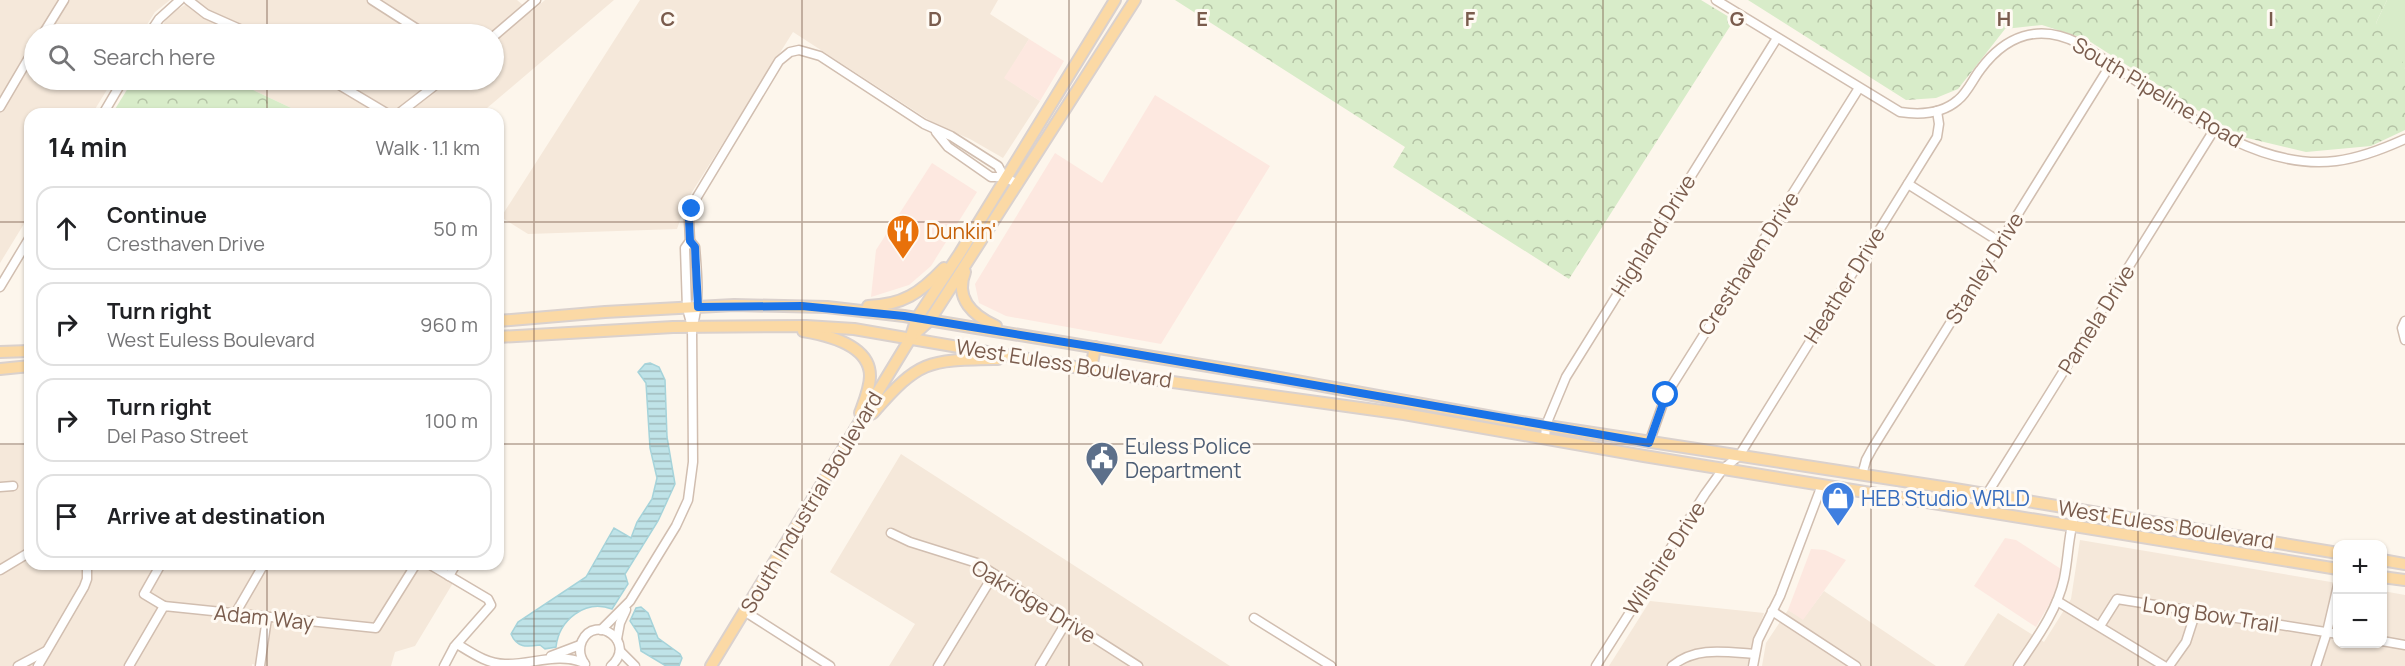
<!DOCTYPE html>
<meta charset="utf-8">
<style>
:root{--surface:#fff;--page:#f2f2f2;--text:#202124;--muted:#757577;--line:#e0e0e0}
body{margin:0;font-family:Manrope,sans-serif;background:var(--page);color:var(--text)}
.controls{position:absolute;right:18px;bottom:18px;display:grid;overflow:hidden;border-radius:12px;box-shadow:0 2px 4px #0004}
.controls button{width:54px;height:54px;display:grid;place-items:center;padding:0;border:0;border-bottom:2px solid var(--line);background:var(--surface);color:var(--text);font:30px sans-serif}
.stop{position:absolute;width:18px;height:18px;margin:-14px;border:4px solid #1a73e8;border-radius:50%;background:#fff}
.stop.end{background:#1a73e8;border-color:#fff;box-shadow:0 2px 6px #0008}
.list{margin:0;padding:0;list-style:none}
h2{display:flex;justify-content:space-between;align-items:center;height:78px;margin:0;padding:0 24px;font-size:26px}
h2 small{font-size:20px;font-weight:400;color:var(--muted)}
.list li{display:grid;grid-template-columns:39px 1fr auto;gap:18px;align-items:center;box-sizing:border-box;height:84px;margin:0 12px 12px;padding:0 12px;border:2px solid var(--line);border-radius:18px}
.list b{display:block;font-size:22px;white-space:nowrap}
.list p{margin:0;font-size:20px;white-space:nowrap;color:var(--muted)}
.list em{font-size:20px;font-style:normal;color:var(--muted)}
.icon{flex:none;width:33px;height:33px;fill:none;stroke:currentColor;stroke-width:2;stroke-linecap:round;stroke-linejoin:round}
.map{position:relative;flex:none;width:2405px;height:666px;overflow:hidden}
.search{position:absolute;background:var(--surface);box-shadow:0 2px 4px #0004;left:24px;top:24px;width:480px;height:66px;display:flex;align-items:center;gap:15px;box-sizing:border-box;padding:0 21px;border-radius:33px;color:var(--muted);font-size:22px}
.panel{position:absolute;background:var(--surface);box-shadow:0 2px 4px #0004;left:24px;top:108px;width:480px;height:462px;border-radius:18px}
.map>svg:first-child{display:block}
.residential{fill:#f5e8da}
.commercial{fill:#fde8e0}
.grass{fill:#d8ecc9}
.park{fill:url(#park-crowns)}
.water{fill:url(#water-rules);stroke:#a5d3da;stroke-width:1.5}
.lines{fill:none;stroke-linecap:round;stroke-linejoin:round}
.minor-casing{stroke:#d1beb0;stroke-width:11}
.major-casing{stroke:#dad1cd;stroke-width:14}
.minor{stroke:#fff;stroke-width:8}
.major{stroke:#fbd9a5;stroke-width:10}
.route{stroke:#1a73e8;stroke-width:8}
.grid{fill:none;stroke:#7a5c4d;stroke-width:1.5;stroke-opacity:0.55}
.labels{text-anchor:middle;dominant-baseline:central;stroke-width:6;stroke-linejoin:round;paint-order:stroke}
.street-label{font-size:21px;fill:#7a5c4d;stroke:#fffaf3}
.food-label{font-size:21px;fill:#c56008;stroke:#fffaf3;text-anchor:start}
.service-label{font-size:21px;fill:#4e5e75;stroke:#fffaf3;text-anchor:start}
.shop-label{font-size:21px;fill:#366cbe;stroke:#fffaf3;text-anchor:start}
.grid-label{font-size:20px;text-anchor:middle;font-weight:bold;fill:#7a5c4d;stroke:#fffaf3;stroke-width:6;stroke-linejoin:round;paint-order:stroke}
</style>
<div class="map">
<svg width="2405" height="666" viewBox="0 0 2405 666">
<defs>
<pattern id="park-crowns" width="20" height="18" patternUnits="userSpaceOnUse" patternTransform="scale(1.5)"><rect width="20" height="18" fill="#d8ecc9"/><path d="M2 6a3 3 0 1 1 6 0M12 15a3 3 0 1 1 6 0" fill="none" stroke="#b4c2a5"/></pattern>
<pattern id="water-rules" width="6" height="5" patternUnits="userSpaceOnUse" patternTransform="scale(1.5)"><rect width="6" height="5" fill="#bfe3e8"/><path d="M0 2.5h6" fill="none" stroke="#a0bbbe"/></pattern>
</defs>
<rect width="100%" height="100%" fill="#fdf6ec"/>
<!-- residential -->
<g class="residential">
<path d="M0,0H170L155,12L141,34H34V80H113L92,114H30V214L0,263Z"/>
<path d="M193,0H517L531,12L545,0H614L480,114H304L232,80H494V34H158L165,21L175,11Z"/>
<path d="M640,0H998L990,14L1029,39L1005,78L1040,101L1003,158L970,139L935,124L793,32L687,200L677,229L528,234L504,219L503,214Z"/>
<path d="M0,445H30V564H453V583L415,646L395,652L391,666H263L252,664V666H0Z"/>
<path d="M901,454L1230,666H889L915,624L830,572Z"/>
<path d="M2080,540L2337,583L2338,644H2382L2383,591L2405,595V666H1964L1998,613L2044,642L2071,599Z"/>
<path d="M1824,591L1936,666H1762L1766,643L1788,610L1803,619Z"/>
<path d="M1650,601L1764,613L1747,666H1609Z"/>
</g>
<!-- commercial -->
<g class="commercial">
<path d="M1029,39L1064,61L1040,101L1004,78Z"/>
<path d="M1155,95L1270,166L1161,344L1006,316L979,303L975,284L1055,153L1102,183Z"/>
<path d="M932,163L977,192L931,266L909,285L871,297L876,250Z"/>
<path d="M2005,538L2016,540L2061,569L2054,596L2036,627L1974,586Z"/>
<path d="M1811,549L1825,550L1846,560L1803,620L1788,610Z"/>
</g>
<!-- grass -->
<path class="grass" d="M2387,0H2405V69L2376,23Z"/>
<!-- park -->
<g class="park">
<path d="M1175,0H1701L1734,20L1569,279L1393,167L1405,147Z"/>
<path d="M1748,0H2387L2376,23L2396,44L2405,69V130L2371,146L2306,152L2243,137L2197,110L2086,39L2042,25L2005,29L1958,89L1936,98L1906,100Z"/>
<path d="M133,80H232L304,114H112Z"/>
</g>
<!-- water -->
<g class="water">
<path d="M650,363L659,367L665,380L667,437L675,484L658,521L625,574L628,584L612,609C585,599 559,620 556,647L545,649L540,645C526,647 517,648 511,634L518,622L586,577L614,528L631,538L637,522L652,499L657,478L650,448L646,383L638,372L645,364Z"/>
<path d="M641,607L648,613L658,638L680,654L682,658L679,666H666L641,651L638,633L630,621L636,608Z"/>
</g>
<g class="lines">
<!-- minor casing -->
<g class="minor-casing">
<g id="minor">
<path d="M188,0L206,14L251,34"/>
<path d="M372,0L425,34"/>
<path d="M1716,0L1900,112C1920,115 1942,114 1958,100C1967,93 1973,79 1980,70C2005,36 2038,23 2078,43C2152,86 2244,173 2336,161C2360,158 2383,149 2405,139"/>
<path d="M43,34L64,0"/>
<path d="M149,34L159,19L180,0"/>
<path d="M494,36L536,0"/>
<path d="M331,80L388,114"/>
<path d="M0,107L34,49"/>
<path d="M103,114L123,80"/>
<path d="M398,114L442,80"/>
<path d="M936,132L948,147L991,177H1004L1018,184"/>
<path d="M1908,184L2000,242"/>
<path d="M690,241L695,247C697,273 700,299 693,325"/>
<path d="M0,287L30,237"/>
<path d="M2405,321L2402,328L2405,340"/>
<path d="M1545,439L1546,425L1566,377L1777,38"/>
<path d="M1649,443L1666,395L1859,88"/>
<path d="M1862,475L1866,460L1872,449L2111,64"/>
<path d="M0,487L13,486"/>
<path d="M1983,510L1987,494L2214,130"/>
<path d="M891,533L910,542L977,563L1138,666"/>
<path d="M161,564L144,594L164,606"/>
<path d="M429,564L488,599L491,605L454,647L444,666"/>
<path d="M0,570L30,552"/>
<path d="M449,576L456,564"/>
<path d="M2057,601L2164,666"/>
<path d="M744,611L830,666"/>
<path d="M1772,611L1856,666"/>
<path d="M235,614L264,564"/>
<path d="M1254,618L1331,666"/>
<path d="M2100,626L2117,599L2338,634"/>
<path d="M601,630L630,601L676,526L688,500L693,462L692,327L687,308L685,248L690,241L689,220L697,197L779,61L790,52L799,50L820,56L924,124L951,136L998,166L1004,177"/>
<path d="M617,639L620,623L626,610"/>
<path d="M2382,641L2405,645"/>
<path d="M457,644C472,653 487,664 505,664C531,665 558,652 584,663"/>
<path d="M620,651L635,666"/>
<path d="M551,656L580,645"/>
<path d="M585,664C580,657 578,650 582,641C595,613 638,642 611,666"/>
<path d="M18,666L46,651"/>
<path d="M38,666L84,587L87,579V564"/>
<path d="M129,666L164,606L376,628L416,564"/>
<path d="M260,666L267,618"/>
<path d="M938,666L994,574"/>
<path d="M1040,666L1067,621"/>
<path d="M1596,666L1705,494L1723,469L1739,456L1937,137L1939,124L1937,111"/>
<path d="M1672,666C1696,646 1726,652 1754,654"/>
<path d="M1753,666L1758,640L1780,596L1822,485"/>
<path d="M2018,666C2036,639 2057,611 2064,579C2069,555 2068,531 2077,509"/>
<path d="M2169,666L2186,642L2196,611"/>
<path d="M2316,666L2327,632L2338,585"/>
</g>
</g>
<!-- major casing -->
<g class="major-casing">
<g id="major">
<path d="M965,272C954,299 974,316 996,326"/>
<path d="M868,306C903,305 920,293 944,268"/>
<path d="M498,321L605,312L734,305L827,307L904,316L1274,377L1509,420L1949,488L2338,553"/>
<path d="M803,331C827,335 870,345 870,376C870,388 864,402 860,413"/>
<path d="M498,337L673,327L806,326L854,329L1115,374L1404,414L1644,456L2338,569"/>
<path d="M910,338L930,320L1135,0"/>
<path d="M0,352L30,351"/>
<path d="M0,369L30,366"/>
<path d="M1091,369L1095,347"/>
<path d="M866,416L873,413C920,359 928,360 998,359"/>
<path d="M2382,560L2405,564"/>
<path d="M2382,577L2405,580"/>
<path d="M711,666L910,339L917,318L960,253L1115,0"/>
</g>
</g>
<!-- minor -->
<use href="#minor" class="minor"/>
<!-- major -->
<use href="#major" class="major"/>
</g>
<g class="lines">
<!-- route -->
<path class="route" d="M692,209L689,220L690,241L695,247L698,307L802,306L904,316L1095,347L1649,443L1666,395"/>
</g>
<!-- grid -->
<path class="grid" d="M267,0V34M534,0V666M802,0V666M1069,0V666M1336,0V666M1603,0V666M1871,0V666M2138,0V666M267,80V114M0,222H30M498,222H2405M0,444H30M498,444H2405M267,564V666"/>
<!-- icons -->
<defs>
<g id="restaurant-pin" transform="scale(1.725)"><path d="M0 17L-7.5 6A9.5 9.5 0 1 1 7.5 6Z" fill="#e8710a" stroke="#fffaf3"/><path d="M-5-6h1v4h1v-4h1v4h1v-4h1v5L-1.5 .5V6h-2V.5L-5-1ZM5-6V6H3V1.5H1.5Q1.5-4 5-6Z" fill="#fff"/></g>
<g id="civic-pin" transform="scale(1.725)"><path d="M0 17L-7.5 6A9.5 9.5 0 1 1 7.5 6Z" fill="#5c6f8a" stroke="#fffaf3"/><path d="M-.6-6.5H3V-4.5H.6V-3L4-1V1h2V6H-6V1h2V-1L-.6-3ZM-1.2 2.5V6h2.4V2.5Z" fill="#fff"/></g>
<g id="shop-pin" transform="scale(1.725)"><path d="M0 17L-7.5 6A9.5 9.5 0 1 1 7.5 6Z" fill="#3f7fe0" stroke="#fffaf3"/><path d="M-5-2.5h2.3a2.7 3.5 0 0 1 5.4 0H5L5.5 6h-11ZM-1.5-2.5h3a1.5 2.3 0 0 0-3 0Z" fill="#fff"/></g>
</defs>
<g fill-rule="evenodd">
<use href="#restaurant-pin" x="903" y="231"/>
<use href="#civic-pin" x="1102" y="458"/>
<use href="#shop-pin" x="1838" y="498"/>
</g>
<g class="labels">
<!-- street labels -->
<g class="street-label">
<text transform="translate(2158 92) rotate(31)">South Pipeline Road</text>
<text transform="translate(1653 235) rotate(-58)">Highland Drive</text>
<text transform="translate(1748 263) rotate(-57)">Cresthaven Drive</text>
<text transform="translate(1984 268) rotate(-58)">Stanley Drive</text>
<text transform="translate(1844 285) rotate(-58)">Heather Drive</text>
<text transform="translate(2096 319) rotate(-58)">Pamela Drive</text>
<text transform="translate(1064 363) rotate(9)">West Euless Boulevard</text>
<text transform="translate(811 502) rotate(-59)">South Industrial Boulevard</text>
<text transform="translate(2166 524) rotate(9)">West Euless Boulevard</text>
<text transform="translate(1664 558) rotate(-57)">Wilshire Drive</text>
<text transform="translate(1034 601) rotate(31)">Oakridge Drive</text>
<text transform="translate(2211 614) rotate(9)">Long Bow Trail</text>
<text transform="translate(264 617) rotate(6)">Adam Way</text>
</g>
<!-- food labels -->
<g class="food-label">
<text x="926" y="231">Dunkin'</text>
</g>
<!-- service labels -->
<g class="service-label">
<text x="1125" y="446">Euless Police<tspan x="1125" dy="24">Department</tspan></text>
</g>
<!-- shop labels -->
<g class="shop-label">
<text x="1861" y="498">HEB Studio WRLD</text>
</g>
</g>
<g class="grid-label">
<text x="668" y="26">C</text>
<text x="935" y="26">D</text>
<text x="1202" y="26">E</text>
<text x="1470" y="26">F</text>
<text x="1737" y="26">G</text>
<text x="2004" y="26">H</text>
<text x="2271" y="26">I</text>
</g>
</svg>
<div class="controls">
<button>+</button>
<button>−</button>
</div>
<div class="stop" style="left:1666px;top:395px"></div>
<div class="stop end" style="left:692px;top:209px"></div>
<div class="search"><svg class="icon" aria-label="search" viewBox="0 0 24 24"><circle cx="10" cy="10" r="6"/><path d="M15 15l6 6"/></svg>Search here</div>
<section class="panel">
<h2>14 min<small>Walk · 1.1 km</small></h2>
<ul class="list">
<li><svg class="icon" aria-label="ahead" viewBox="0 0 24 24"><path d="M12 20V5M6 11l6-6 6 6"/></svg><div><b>Continue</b><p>Cresthaven Drive</p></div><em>50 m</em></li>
<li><svg class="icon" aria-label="right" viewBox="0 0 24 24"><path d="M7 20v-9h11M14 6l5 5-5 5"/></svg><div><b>Turn right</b><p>West Euless Boulevard</p></div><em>960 m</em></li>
<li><svg class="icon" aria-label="right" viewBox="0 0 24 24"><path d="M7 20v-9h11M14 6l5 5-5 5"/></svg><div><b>Turn right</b><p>Del Paso Street</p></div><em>100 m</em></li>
<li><svg class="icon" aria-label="arrive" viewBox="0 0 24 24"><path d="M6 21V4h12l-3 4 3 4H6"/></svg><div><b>Arrive at destination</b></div></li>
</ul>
</section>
</div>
